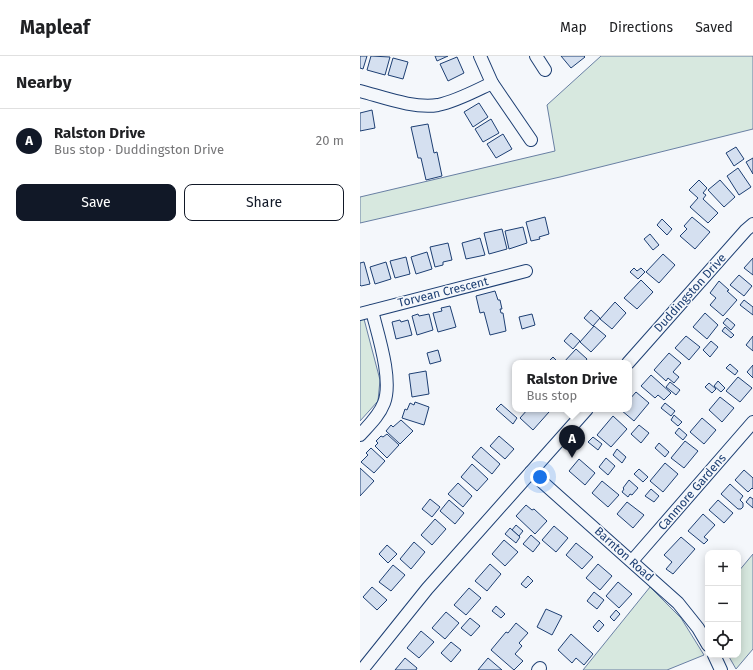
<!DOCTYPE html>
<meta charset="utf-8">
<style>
:root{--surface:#fff;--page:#f2f2f2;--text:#202124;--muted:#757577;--line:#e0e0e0;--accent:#111827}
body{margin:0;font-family:"Fira Sans",sans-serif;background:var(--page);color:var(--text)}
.controls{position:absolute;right:12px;bottom:12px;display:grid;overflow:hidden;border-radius:8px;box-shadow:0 2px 10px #0003}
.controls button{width:36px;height:36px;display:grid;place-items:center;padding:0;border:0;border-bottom:1px solid var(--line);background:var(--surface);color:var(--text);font:20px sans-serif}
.you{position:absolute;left:180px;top:421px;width:14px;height:14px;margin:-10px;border:3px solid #fff;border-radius:50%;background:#1a73e8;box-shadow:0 0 0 6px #1a73e833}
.badge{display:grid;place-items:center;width:26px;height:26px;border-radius:50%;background:var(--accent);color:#fff;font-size:13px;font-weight:700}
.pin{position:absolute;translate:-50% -33px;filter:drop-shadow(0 1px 2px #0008)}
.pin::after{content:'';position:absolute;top:21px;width:14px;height:12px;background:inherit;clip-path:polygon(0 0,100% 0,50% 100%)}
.popup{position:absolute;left:152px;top:304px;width:120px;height:52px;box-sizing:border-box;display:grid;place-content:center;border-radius:8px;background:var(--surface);filter:drop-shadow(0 1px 3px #0005);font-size:13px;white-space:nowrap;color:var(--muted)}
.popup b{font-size:15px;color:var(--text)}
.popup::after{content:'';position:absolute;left:50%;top:100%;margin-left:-8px;border:8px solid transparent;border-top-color:var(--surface)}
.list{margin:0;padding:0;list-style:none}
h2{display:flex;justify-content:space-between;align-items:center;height:52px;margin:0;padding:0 16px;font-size:17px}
h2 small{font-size:13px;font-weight:400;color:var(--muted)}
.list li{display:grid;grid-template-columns:26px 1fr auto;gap:12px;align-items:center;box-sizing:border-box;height:64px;padding:0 16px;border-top:1px solid var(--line)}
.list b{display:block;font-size:15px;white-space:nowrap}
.list p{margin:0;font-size:13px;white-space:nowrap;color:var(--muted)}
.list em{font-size:13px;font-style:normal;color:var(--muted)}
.actions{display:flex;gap:8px;padding:12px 16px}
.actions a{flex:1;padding:9px 0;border:1px solid var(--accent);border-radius:8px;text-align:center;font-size:14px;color:var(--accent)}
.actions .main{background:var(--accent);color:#fff}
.icon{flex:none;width:22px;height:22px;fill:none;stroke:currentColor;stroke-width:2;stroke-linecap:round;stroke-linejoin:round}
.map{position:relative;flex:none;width:393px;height:614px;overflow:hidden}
header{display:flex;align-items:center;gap:24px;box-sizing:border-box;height:56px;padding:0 20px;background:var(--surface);border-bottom:1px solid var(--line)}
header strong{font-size:19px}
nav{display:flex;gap:22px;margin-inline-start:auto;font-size:14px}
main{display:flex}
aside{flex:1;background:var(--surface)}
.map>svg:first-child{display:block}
.green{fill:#d7e8df;stroke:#687fa3}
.building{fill:#d5e0f0;stroke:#1d3f73}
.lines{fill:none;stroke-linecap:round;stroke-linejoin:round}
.minor-casing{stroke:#1d3f73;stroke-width:14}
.minor{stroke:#f4f7fb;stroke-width:12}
.labels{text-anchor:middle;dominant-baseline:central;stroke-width:3;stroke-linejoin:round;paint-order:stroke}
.street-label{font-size:12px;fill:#1d3f73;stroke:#f4f7fb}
</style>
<header>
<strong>Mapleaf</strong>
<nav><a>Map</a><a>Directions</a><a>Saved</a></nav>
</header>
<main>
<aside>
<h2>Nearby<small></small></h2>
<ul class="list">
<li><span class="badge">A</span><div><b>Ralston Drive</b><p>Bus stop · Duddingston Drive</p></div><em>20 m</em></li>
</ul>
<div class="actions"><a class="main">Save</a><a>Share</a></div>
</aside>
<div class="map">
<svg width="393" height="614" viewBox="0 0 393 614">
<rect width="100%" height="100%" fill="#f4f7fb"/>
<!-- green -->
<g class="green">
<path d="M241,0H393V73L200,121L0,167V141L195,95L187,49Z"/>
<path d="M4,263L20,324L18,345L0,365V264Z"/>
<path d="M393,498V593L376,613L368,599H378V516Z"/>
<path d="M290,531L321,562L344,599L307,614H223Z"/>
</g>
<!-- building -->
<g class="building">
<path d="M0,0H7L3,13L0,12Z"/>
<path d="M11,0L30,1L25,19L7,14Z"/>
<path d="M75,0H88L77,5Z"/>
<path d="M201,0H224L225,1L211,12Z"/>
<path d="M97,1L104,17L88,25L80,8Z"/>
<path d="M33,2L48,6L43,23L28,19Z"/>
<path d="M119,47L128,61L113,71L104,56Z"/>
<path d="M12,54L15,72L0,75V57Z"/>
<path d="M131,63L139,77L123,86L115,73Z"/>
<path d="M68,68L74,97L77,96L82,120L66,124L61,102H58L51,71Z"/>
<path d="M143,78L152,93L136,102L127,88Z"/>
<path d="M376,91L384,103L374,110L366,97Z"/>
<path d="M393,102V118L386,106Z"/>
<path d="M378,112L391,131L379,139L367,120Z"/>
<path d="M339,124L347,132L343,137L346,139L343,143L358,157L348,167L330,151L338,142L329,134Z"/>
<path d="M360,124L375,141L364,151L348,134Z"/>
<path d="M185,161L189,178L179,181L180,183L171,185L166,166Z"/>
<path d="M332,161L350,176L335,193L320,180L327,173L324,170Z"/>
<path d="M302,163L312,173L307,179L297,169Z"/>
<path d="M163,171L167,187L149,193L145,175Z"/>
<path d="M142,173L147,193L129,198L124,177Z"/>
<path d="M290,178L299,189L293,194L284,183Z"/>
<path d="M120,182L125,199L106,203L102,187Z"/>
<path d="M88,187L92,204L83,206V209L75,211L70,191Z"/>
<path d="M67,196L72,213L56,218L51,201Z"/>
<path d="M303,198L315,209L299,227L286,216Z"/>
<path d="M46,201L50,218L35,222L30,205Z"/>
<path d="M393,202V219L384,212Z"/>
<path d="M4,206L10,228L1,230L0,229V207Z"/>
<path d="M26,206L31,223L15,228L10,211Z"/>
<path d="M274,212L277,215L281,212L285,216L278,223L270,216Z"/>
<path d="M379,219L392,230L384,240L370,229Z"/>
<path d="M281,224L293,236L277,253L264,242Z"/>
<path d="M359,225L369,234L367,235L377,244L363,260L350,249L356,242L350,237Z"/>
<path d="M135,235L138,244H140L142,253H140L141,257H143L146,275L130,279L124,256L120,257L116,240Z"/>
<path d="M384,244L393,251V259L380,249Z"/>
<path d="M255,246L266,257L252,273L240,263Z"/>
<path d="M90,250L96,271L78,276L73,257L82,255L81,252Z"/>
<path d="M231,254L240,262L233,270L224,262Z"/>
<path d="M345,257L358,269L347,283L333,271Z"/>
<path d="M58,258L59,260L69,258L73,274L57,279L52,260Z"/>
<path d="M172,258L175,269L162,273L159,261Z"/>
<path d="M367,262L375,269L371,274L363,267Z"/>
<path d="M40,264L41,266L48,264L52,279L36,283L32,266Z"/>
<path d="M234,270L246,280L231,296L220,286Z"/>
<path d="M365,271L374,279L371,282L362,275Z"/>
<path d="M211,277L220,285L213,293L204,285Z"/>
<path d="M326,280L340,291L329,304L315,292Z"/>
<path d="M393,280V295L386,289Z"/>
<path d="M351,285L358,291L350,301L343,294Z"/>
<path d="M216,293L227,303L224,307H203Z"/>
<path d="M78,294L81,305L70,308L67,297Z"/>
<path d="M309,297L321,307L313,316L319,321L314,327L308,322L306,325L294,314Z"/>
<path d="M193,301L199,307H187Z"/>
<path d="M370,308L378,315L375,319L366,312Z"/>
<path d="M393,309V322L387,316Z"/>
<path d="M66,315L69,338L52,341L49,318Z"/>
<path d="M291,319L311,337L304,344L298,339L295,342L281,330Z"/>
<path d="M378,321L392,332L380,346L366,335Z"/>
<path d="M358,325L365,332L361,336L354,330Z"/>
<path d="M310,326L320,334L316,339L306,331Z"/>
<path d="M349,327L356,333L352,337L345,331Z"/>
<path d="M276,336L289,347L274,365L261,354L269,353V344Z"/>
<path d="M360,341L374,352L362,366L349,354Z"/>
<path d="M55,346L69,351L64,369L42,362L45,353L47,354L50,347L54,349Z"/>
<path d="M305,347L315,355L311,360L301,352Z"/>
<path d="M141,348L157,362L153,368L136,353Z"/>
<path d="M168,353H185L189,356L173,374L160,362Z"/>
<path d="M314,359L322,366L318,370L311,364Z"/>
<path d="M253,360L267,373L251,391L237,379Z"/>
<path d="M342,362L356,374L344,388L330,376Z"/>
<path d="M41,364L53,375L40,388L26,375L31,369L33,371Z"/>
<path d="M279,369L289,377L281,387L271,378Z"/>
<path d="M319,372L327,379L323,384L315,377Z"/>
<path d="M27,378L39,389L27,402L15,390L18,387L16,385L21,380L23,381Z"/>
<path d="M139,380L154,393L145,403L130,390Z"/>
<path d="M233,381L242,388L238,394L228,386Z"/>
<path d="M325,385L338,395L324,412L311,402Z"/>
<path d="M299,387L309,396L305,401L295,392Z"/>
<path d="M121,391L140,408L132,418L112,401Z"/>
<path d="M11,392L25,405L14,417L1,406L8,399L6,397Z"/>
<path d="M257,393L266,401L262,407L253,399Z"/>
<path d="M246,402L255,410L248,419L239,411Z"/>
<path d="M219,403L235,417L225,429L209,415Z"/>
<path d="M305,407L318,418L303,436L290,425Z"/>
<path d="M112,408L128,423L117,435L101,421Z"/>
<path d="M0,412L14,425L0,440Z"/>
<path d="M279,413L288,421L283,426L274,418Z"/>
<path d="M384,414L393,422V433L392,432L388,436L375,424Z"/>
<path d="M269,424L278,432L272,439L270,438L268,441L262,436L264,433L263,432Z"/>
<path d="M242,425L259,439L248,451L232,437Z"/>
<path d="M98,427L112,440L103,451L88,438Z"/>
<path d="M370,428L383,440L380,444L383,447V451L381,453H378L361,438Z"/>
<path d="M291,433L299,440L294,446L285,440Z"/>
<path d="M390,441L393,443V452L386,446Z"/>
<path d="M70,443L80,451L72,461L62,453Z"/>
<path d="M89,444L104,457L95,468L80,455Z"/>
<path d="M358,444L373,457L364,467L349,454Z"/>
<path d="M267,446L284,459L273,472L257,458Z"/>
<path d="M166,449L172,454L174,453L187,465L175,478L156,460Z"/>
<path d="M343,458L355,469L344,481L348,484L344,488L328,475Z"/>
<path d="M75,463L86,473L72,489L61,479Z"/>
<path d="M156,469L163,475L159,480L152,474Z"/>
<path d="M194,470L208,482L196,496L182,484Z"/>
<path d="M150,472L160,481L156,487L145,478Z"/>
<path d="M171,479L180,487L173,496L163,488Z"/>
<path d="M321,481L335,493L313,518L306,513L312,506L304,499Z"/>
<path d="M144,484L158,496L145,510L132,498Z"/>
<path d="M54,486L65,496L51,513L40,503Z"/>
<path d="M216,487L233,501L222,513L206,499Z"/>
<path d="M27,489L37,498L28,507L19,498Z"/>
<path d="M130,508L141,518L127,535L115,525Z"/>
<path d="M238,508L252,520L240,534L226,522Z"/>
<path d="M33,509L45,519L31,535L19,526Z"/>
<path d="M168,520L173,525L166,532L161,528Z"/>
<path d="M258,526L272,538L259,552L246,540Z"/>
<path d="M12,531L27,544L17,554L3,541Z"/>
<path d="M109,532L121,542L106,559L94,549Z"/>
<path d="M234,536L244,544L237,553L227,545Z"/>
<path d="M136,550L145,558L141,562L132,555Z"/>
<path d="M186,553L202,560L192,579L177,571Z"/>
<path d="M256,554L260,558L254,565L250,561Z"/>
<path d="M86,556L99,567L85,583L72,572Z"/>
<path d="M110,562L120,570L111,580L101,572Z"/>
<path d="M239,564L244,569L238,576L233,571Z"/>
<path d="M156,567L168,577L159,587L162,590L155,598L163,605L154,614L131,594L146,576L148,577Z"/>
<path d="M61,575L74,586L59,602L47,592Z"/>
<path d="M211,578L233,598L224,609L216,602L212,607L198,594Z"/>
<path d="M91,586L101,594L91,606L81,597Z"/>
<path d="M45,602L57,612L56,614H35Z"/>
<path d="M128,602L142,614H118Z"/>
</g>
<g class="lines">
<!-- minor casing -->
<g class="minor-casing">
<g id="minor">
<path d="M120,0L132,27L171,84"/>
<path d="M176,0L185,14"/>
<path d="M0,35C23,41 54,53 78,49C97,45 115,35 132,27"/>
<path d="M0,258L166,215"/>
<path d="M268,307L386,174L393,168"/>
<path d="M0,379C9,369 19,360 24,347C33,324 18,279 12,255"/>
<path d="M171,416L318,547L338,572L348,589"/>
<path d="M272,505L393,366"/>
<path d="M354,599L361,614"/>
<path d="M2,614L67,533L227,353"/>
<path d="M178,614L180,612"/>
</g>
</g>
<!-- minor -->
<use href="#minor" class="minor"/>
</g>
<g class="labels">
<!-- street labels -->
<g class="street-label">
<text transform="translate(83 236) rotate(-14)">Torvean Crescent</text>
<text transform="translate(330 237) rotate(-48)">Duddingston Drive</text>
<text transform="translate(332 436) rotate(-49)">Canmore Gardens</text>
<text transform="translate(264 498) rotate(42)">Barnton Road</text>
</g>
</g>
</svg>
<div class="controls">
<button>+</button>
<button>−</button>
<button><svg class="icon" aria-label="locate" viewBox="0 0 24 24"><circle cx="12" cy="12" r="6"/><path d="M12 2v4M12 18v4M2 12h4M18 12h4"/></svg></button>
</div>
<div class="you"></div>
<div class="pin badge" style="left:212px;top:402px">A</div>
<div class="popup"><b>Ralston Drive</b>Bus stop</div>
</div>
</main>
